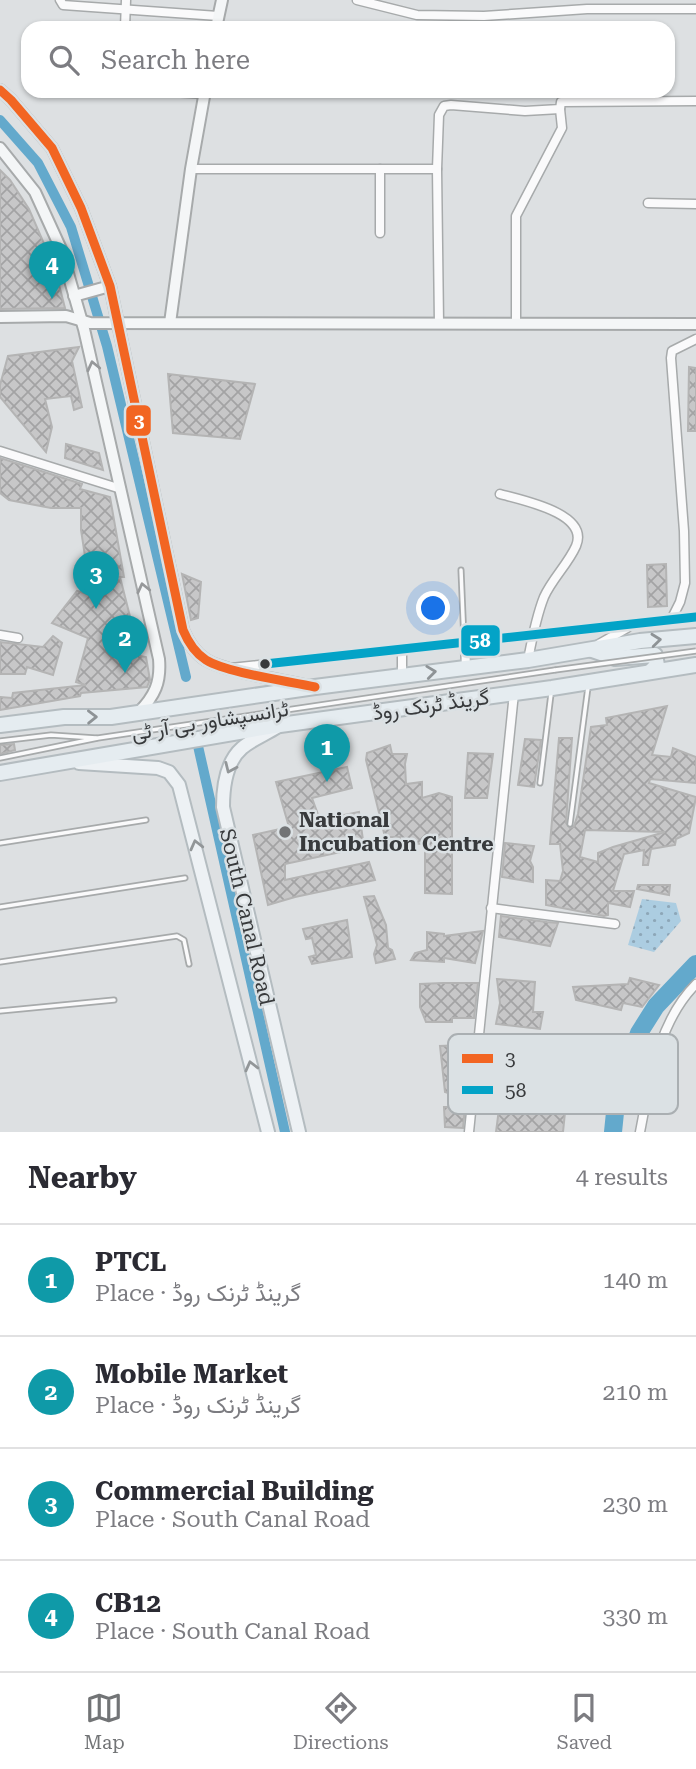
<!DOCTYPE html>
<meta charset="utf-8">
<style>
:root{--surface:#fff;--page:#f7f7f7;--text:#2b2b33;--muted:#7c7c81;--line:#e1e1e2;--accent:#727476}
body{margin:0;font-family:"Roboto Serif",Vazirmatn,serif;background:var(--page);color:var(--text)}
.you{position:absolute;left:434px;top:609px;width:24px;height:24px;margin:-18px;border:5px solid #fff;border-radius:50%;background:#1a73e8;box-shadow:0 0 0 10px #1a73e833}
.badge{display:grid;place-items:center;width:46px;height:46px;border-radius:50%;background:var(--accent);color:#fff;font-size:23px;font-weight:700}
.pin{position:absolute;translate:-50% -58px;filter:drop-shadow(0 2px 4px #0008)}
.pin::after{content:'';position:absolute;top:37px;width:24px;height:21px;background:inherit;clip-path:polygon(0 0,100% 0,50% 100%)}
.list{margin:0;padding:0;list-style:none}
h2{display:flex;justify-content:space-between;align-items:center;height:91px;margin:0;padding:0 28px;font-size:30px}
h2 small{font-size:23px;font-weight:400;color:var(--muted)}
.list li{display:grid;grid-template-columns:46px 1fr auto;gap:21px;align-items:center;box-sizing:border-box;height:112px;padding:0 28px;border-top:2px solid var(--line)}
.list b{display:block;font-size:26px;white-space:nowrap}
.list p{margin:0;font-size:23px;white-space:nowrap;color:var(--muted)}
.list em{font-size:23px;font-style:normal;color:var(--muted)}
.icon{flex:none;width:38px;height:38px;fill:none;stroke:currentColor;stroke-width:2;stroke-linecap:round;stroke-linejoin:round}
.map{position:relative;flex:none;width:696px;height:1132px;overflow:hidden}
.search{position:absolute;background:var(--surface);box-shadow:0 2px 5px #0004;left:21px;right:21px;top:21px;height:77px;display:flex;align-items:center;gap:18px;box-sizing:border-box;padding:0 24px;border-radius:21px;color:var(--muted);font-size:26px}
.sheet{height:539px;background:var(--surface)}
nav{display:flex;justify-content:space-around;align-items:center;box-sizing:border-box;height:98px;border-top:2px solid var(--line);background:var(--surface);font-size:19px;color:var(--muted)}
nav a{display:grid;justify-items:center;gap:4px}
nav .on{color:var(--accent)}
.map>svg:first-child{display:block}
.grass{fill:url(#grass-dots)}
.lines{fill:none;stroke-linecap:round;stroke-linejoin:round}
.canal{stroke:#63a9cc;stroke-width:10}
.river{stroke:#63a9cc;stroke-width:18}
.building{fill:url(#building-cross-hatch);stroke:#b4b4b4;stroke-width:2;fill-rule:evenodd}
.lane-casing{stroke:#a7aaab;stroke-width:7}
.street-casing{stroke:#a7aaab;stroke-width:11}
.secondary-casing{stroke:#a7aaab;stroke-width:14}
.primary-casing{stroke:#b4bcc0;stroke-width:16}
.highway-casing{stroke:#b4bcc0;stroke-width:18}
.lane{stroke:#fafafb;stroke-width:3.5}
.street{stroke:#fafafb;stroke-width:8}
.secondary{stroke:#f4f6f7;stroke-width:10}
.primary{stroke:#edf1f4;stroke-width:12}
.highway{stroke:#e5ecf0;stroke-width:14}
.lane-bridge-casing{stroke:#a7aaab;stroke-width:7;stroke-linecap:butt}
.lane-bridge{stroke:#fafafb;stroke-width:3.5}
.bus-1-casing{stroke:#dbe1e4;stroke-width:14}
.bus-2-casing{stroke:#dbe1e4;stroke-width:14}
.bus-1{stroke:#f26522;stroke-width:9}
.bus-2{stroke:#03a3c7;stroke-width:9}
.oneway{stroke:#96989a}
.oneway2{stroke:#8e9396}
.oneway3{stroke:#929698}
.bus-dot{fill:#383a3c;stroke:#dbe1e4;stroke-width:2.5}
.poi-dot{fill:#727476;stroke:#dbe1e4;stroke-width:2.5}
.labels{text-anchor:middle;dominant-baseline:central;stroke-width:5;stroke-linejoin:round;paint-order:stroke}
.street-label{font-size:21px;fill:#383a3c;stroke:#dbe1e4}
.poi-label{font-size:21px;font-weight:bold;fill:#383a3c;stroke:#dbe1e4;text-anchor:start}
.key{fill:#dbe1e4;stroke:#aaafb2;stroke-width:2}
.key-label{font-size:19px;fill:#383a3c}
.line-badge{stroke:#dbe1e4;stroke-width:2.5}
.badge-label{font-size:19px;text-anchor:middle;font-weight:bold;fill:#fff}
</style>
<div class="map">
<svg width="696" height="1132" viewBox="0 0 696 1132">
<defs>
<pattern id="grass-dots" width="8" height="8" patternUnits="userSpaceOnUse" patternTransform="scale(1.75)"><rect width="8" height="8" fill="#accde1"/><path d="M2 2h.1M6 6h.1" fill="none" stroke="#8da7b8" stroke-width="1.8" stroke-linecap="round"/></pattern>
<pattern id="building-cross-hatch" width="8" height="8" patternUnits="userSpaceOnUse" patternTransform="scale(1.75)"><rect width="8" height="8" fill="#c7c7c8"/><path d="M0 0l8 8M0 8l8-8" fill="none" stroke="#a3a3a4"/></pattern>
</defs>
<rect width="100%" height="100%" fill="#dde0e2"/>
<!-- grass -->
<path class="grass" d="M642,899L676,903L681,921L654,952L628,945Z"/>
<g class="lines">
<!-- canal -->
<g class="canal">
<path d="M0,120L38,163L71,227L107,346L186,677"/>
<path d="M198,746L285,1132"/>
</g>
<!-- river -->
<path class="river" d="M613,1132L617,1093L639,1033L656,1006L696,964"/>
</g>
<!-- building -->
<g class="building">
<path d="M0,170L10,180L29,209L55,269L65,308L0,309Z"/>
<path d="M79,347L72,361L82,407L74,410L71,396L45,399L52,427L46,452L0,397V385L8,356Z"/>
<path d="M689,367L696,368V431H688Z"/>
<path d="M168,374L255,384L240,439L173,433Z"/>
<path d="M66,444L99,453L103,470L65,458Z"/>
<path d="M0,458L82,484L80,489L110,497L124,577H120L140,656L146,657L150,680L147,687L81,693L80,696L0,710V697L12,698L13,693L86,685L76,682L88,638L52,623L77,591L91,595L94,576H88L81,530V508H51L9,500L0,493Z"/>
<path d="M666,564L667,606L648,607L647,565Z"/>
<path d="M182,574L201,582L198,618L191,620Z"/>
<path d="M53,636L62,643L53,675L27,667L25,674H0V642L43,647Z"/>
<path d="M667,706L652,755L671,757L673,748L696,757V783L650,779L649,783L696,797L689,833L676,839L675,845L651,849L648,865H643L644,850L624,854L613,891H634L630,907L608,903V915L604,916L546,905V880L560,881L563,871L560,844H550L559,738H572L566,823L570,828L574,826L578,814L591,727L607,725L606,718ZM585,830L665,832L613,847L598,853V862L580,857Z"/>
<path d="M525,739L541,740L534,787L518,785Z"/>
<path d="M14,744L15,750L0,754V745Z"/>
<path d="M390,745L392,754H407L405,764L406,784L422,782V798L439,793L452,797V894L425,893V844L400,843V837H385L366,760L367,753Z"/>
<path d="M468,753L493,754L487,798H465Z"/>
<path d="M347,767L352,788L312,798L320,820L359,812L364,847L285,864V880L369,862L375,880L295,897L268,905L253,835L289,827L276,782Z"/>
<path d="M505,843L534,846L530,861L533,867V882L502,877Z"/>
<path d="M638,885H670L669,895L637,889Z"/>
<path d="M374,896L386,925L388,948L392,950L395,959L376,963L374,954L377,945L364,897Z"/>
<path d="M501,916L547,922L558,923L550,946L499,937Z"/>
<path d="M347,920L352,957L312,964L309,957L316,955L312,938L306,939L303,929Z"/>
<path d="M483,931L475,963L444,958V962L411,960L415,953L427,950V932L444,934V936Z"/>
<path d="M630,978L659,985L642,1007L623,1003L621,1010L576,1000L573,987L628,984Z"/>
<path d="M497,979L535,982L533,1012H543L540,1029L496,1024L500,1003Z"/>
<path d="M443,983H478L474,1018H452V1022H426L420,1007V984Z"/>
<path d="M574,1041L609,1044L597,1101L567,1093L563,1132H496L502,1086L482,1083L484,1063L572,1072Z"/>
<path d="M462,1045L461,1069L466,1071L460,1097L445,1092L440,1046Z"/>
<path d="M444,1107H465L463,1128L445,1127Z"/>
</g>
<g class="lines">
<!-- lane casing -->
<g class="lane-casing">
<g id="lane">
<path d="M461,570L464,641"/>
<path d="M0,741L51,735L96,738"/>
<path d="M0,758L98,738L555,670"/>
<path d="M540,783L551,694"/>
<path d="M570,824L588,687"/>
<path d="M0,843L146,820"/>
<path d="M0,907L185,878"/>
<path d="M0,962L177,936L184,940L189,964"/>
<path d="M0,1011L114,1000"/>
</g>
</g>
<!-- street casing -->
<g class="street-casing">
<g id="street">
<path d="M60,0L63,5L218,16"/>
<path d="M357,0L417,15L484,16L587,9H696"/>
<path d="M125,28L126,0"/>
<path d="M156,91L205,94"/>
<path d="M191,169H437"/>
<path d="M380,169V233"/>
<path d="M648,203L696,204"/>
<path d="M439,323L437,169L439,115L444,106L451,105L525,111L560,109L561,102L696,101"/>
<path d="M516,324V216L562,128L560,109"/>
<path d="M0,451L121,489"/>
<path d="M500,494C521,500 590,513 576,546C568,564 552,579 544,597C536,617 532,639 528,660"/>
<path d="M671,620L680,602L685,583L684,531L671,358L672,351L696,339"/>
<path d="M0,635L18,638"/>
<path d="M465,643L466,668"/>
<path d="M599,644L627,628"/>
<path d="M231,668L696,617"/>
<path d="M402,675V649"/>
<path d="M491,908L615,924"/>
<path d="M469,1132L514,693"/>
<path d="M640,1132C650,1081 658,1022 696,984"/>
</g>
</g>
<!-- secondary casing -->
<g class="secondary-casing">
<g id="secondary">
<path d="M216,28L222,0"/>
<path d="M0,90L11,100L52,148L81,208L110,286L183,630C188,642 195,653 206,660C226,672 284,680 309,686"/>
<path d="M0,148L35,192L61,249L84,329L159,659C161,682 155,696 138,713"/>
<path d="M74,296L110,286"/>
<path d="M0,317L66,316L90,323L696,324"/>
<path d="M170,323L191,169L205,91"/>
</g>
</g>
<!-- primary casing -->
<g class="primary-casing">
<g id="primary">
<path d="M277,727C266,734 251,740 242,748C226,762 223,788 223,807L299,1132"/>
<path d="M79,763L158,768L169,772L179,785L268,1132"/>
</g>
</g>
<!-- highway casing -->
<g class="highway-casing">
<g id="highway">
<path d="M592,650L615,658L655,655L657,665L651,671"/>
<path d="M0,725L64,717H111L315,687L528,660L640,641L696,636"/>
<path d="M0,773L280,725L552,688L696,665"/>
</g>
</g>
<!-- lane -->
<use href="#lane" class="lane"/>
<!-- street -->
<use href="#street" class="street"/>
<!-- secondary -->
<use href="#secondary" class="secondary"/>
<!-- primary -->
<use href="#primary" class="primary"/>
<!-- highway -->
<use href="#highway" class="highway"/>
<!-- lane-bridge casing -->
<g class="lane-bridge-casing">
<path id="lane-bridge" d="M555,670L696,651"/>
</g>
<!-- lane-bridge -->
<use href="#lane-bridge" class="lane-bridge"/>
<!-- bus-1 casing -->
<g class="bus-1-casing">
<path id="bus-1" d="M0,90L11,100L52,148L81,208L110,286L183,630C188,642 195,653 206,660C227,673 288,681 315,687"/>
</g>
<!-- bus-2 casing -->
<g class="bus-2-casing">
<path id="bus-2" d="M265,664L696,617"/>
</g>
<!-- bus-1 -->
<use href="#bus-1" class="bus-1"/>
<!-- bus-2 -->
<use href="#bus-2" class="bus-2"/>
</g>
<!-- one-way arrows -->
<defs><path id="oneway-chevron" d="M-2-3.5L2.5 0L-2 3.5" fill="none" stroke-width="1.6" stroke-linecap="round" stroke-linejoin="round" transform="scale(1.75)"/></defs>
<g class="oneway">
<use href="#oneway-chevron" transform="translate(93 366) rotate(-103)"/>
<use href="#oneway-chevron" transform="translate(143 588) rotate(-103)"/>
</g>
<g class="oneway2">
<use href="#oneway-chevron" transform="translate(656 640) rotate(-6)"/>
<use href="#oneway-chevron" transform="translate(431 672) rotate(-7)"/>
<use href="#oneway-chevron" transform="translate(92 717) rotate(-1)"/>
</g>
<g class="oneway3">
<use href="#oneway-chevron" transform="translate(230 768) rotate(114)"/>
<use href="#oneway-chevron" transform="translate(196 845) rotate(-104)"/>
<use href="#oneway-chevron" transform="translate(251 1066) rotate(-104)"/>
</g>
<!-- markers -->
<circle class="bus-dot" cx="265" cy="664" r="6"/>
<circle class="poi-dot" cx="285" cy="832" r="7"/>
<g class="labels">
<!-- street labels -->
<g class="street-label">
<text transform="translate(431 705) rotate(-8)">گرینڈ ٹرنک روڈ</text>
<text transform="translate(210 721) rotate(-9)">ٹرانسپشاور بی آر ٹی</text>
<text transform="translate(247 917) rotate(77)">South Canal Road</text>
</g>
<!-- poi labels -->
<g class="poi-label">
<text x="299" y="820">National<tspan x="299" dy="24">Incubation Centre</tspan></text>
</g>
</g>
<!-- legend -->
<rect x="448" y="1034" width="230" height="80" rx="10" class="key"/>
<rect x="462" y="1054" width="31" height="9" fill="#f26522"/>
<rect x="462" y="1086" width="31" height="8" fill="#03a3c7"/>
<g class="key-label">
<text x="505" y="1065">3</text>
<text x="505" y="1097">58</text>
</g>
<g class="line-badge">
<rect x="125" y="404" width="27" height="33" rx="7" fill="#f26522"/>
<rect x="460" y="624" width="41" height="33" rx="7" fill="#03a3c7"/>
</g>
<g class="badge-label">
<text x="139" y="427">3</text>
<text x="480" y="647">58</text>
</g>
</svg>
<div class="you"></div>
<div class="pin badge" style="left:327px;top:782px;background:#0f9aa8">1</div>
<div class="pin badge" style="left:125px;top:673px;background:#0f9aa8">2</div>
<div class="pin badge" style="left:96px;top:609px;background:#0f9aa8">3</div>
<div class="pin badge" style="left:52px;top:299px;background:#0f9aa8">4</div>
<div class="search"><svg class="icon" aria-label="search" viewBox="0 0 24 24"><circle cx="10" cy="10" r="6"/><path d="M15 15l6 6"/></svg>Search here</div>
</div>
<section class="sheet">
<h2>Nearby<small>4 results</small></h2>
<ul class="list">
<li><span class="badge" style="background:#0f9aa8">1</span><div><b>PTCL</b><p>Place · گرینڈ ٹرنک روڈ</p></div><em>140 m</em></li>
<li><span class="badge" style="background:#0f9aa8">2</span><div><b>Mobile Market</b><p>Place · گرینڈ ٹرنک روڈ</p></div><em>210 m</em></li>
<li><span class="badge" style="background:#0f9aa8">3</span><div><b>Commercial Building</b><p>Place · South Canal Road</p></div><em>230 m</em></li>
<li><span class="badge" style="background:#0f9aa8">4</span><div><b>CB12</b><p>Place · South Canal Road</p></div><em>330 m</em></li>
</ul>
</section>
<nav>
<a class="on"><svg class="icon" aria-label="map" viewBox="0 0 24 24"><path d="M3 6l6-2 6 2 6-2v14l-6 2-6-2-6 2zM9 4v14M15 6v14"/></svg>Map</a>
<a><svg class="icon" aria-label="directions" viewBox="0 0 24 24"><path d="M12 3l9 9-9 9-9-9zM9 14v-3h6M13 9l2 2-2 2"/></svg>Directions</a>
<a><svg class="icon" aria-label="saved" viewBox="0 0 24 24"><path d="M7 4h10v16l-5-4-5 4z"/></svg>Saved</a>
</nav>
